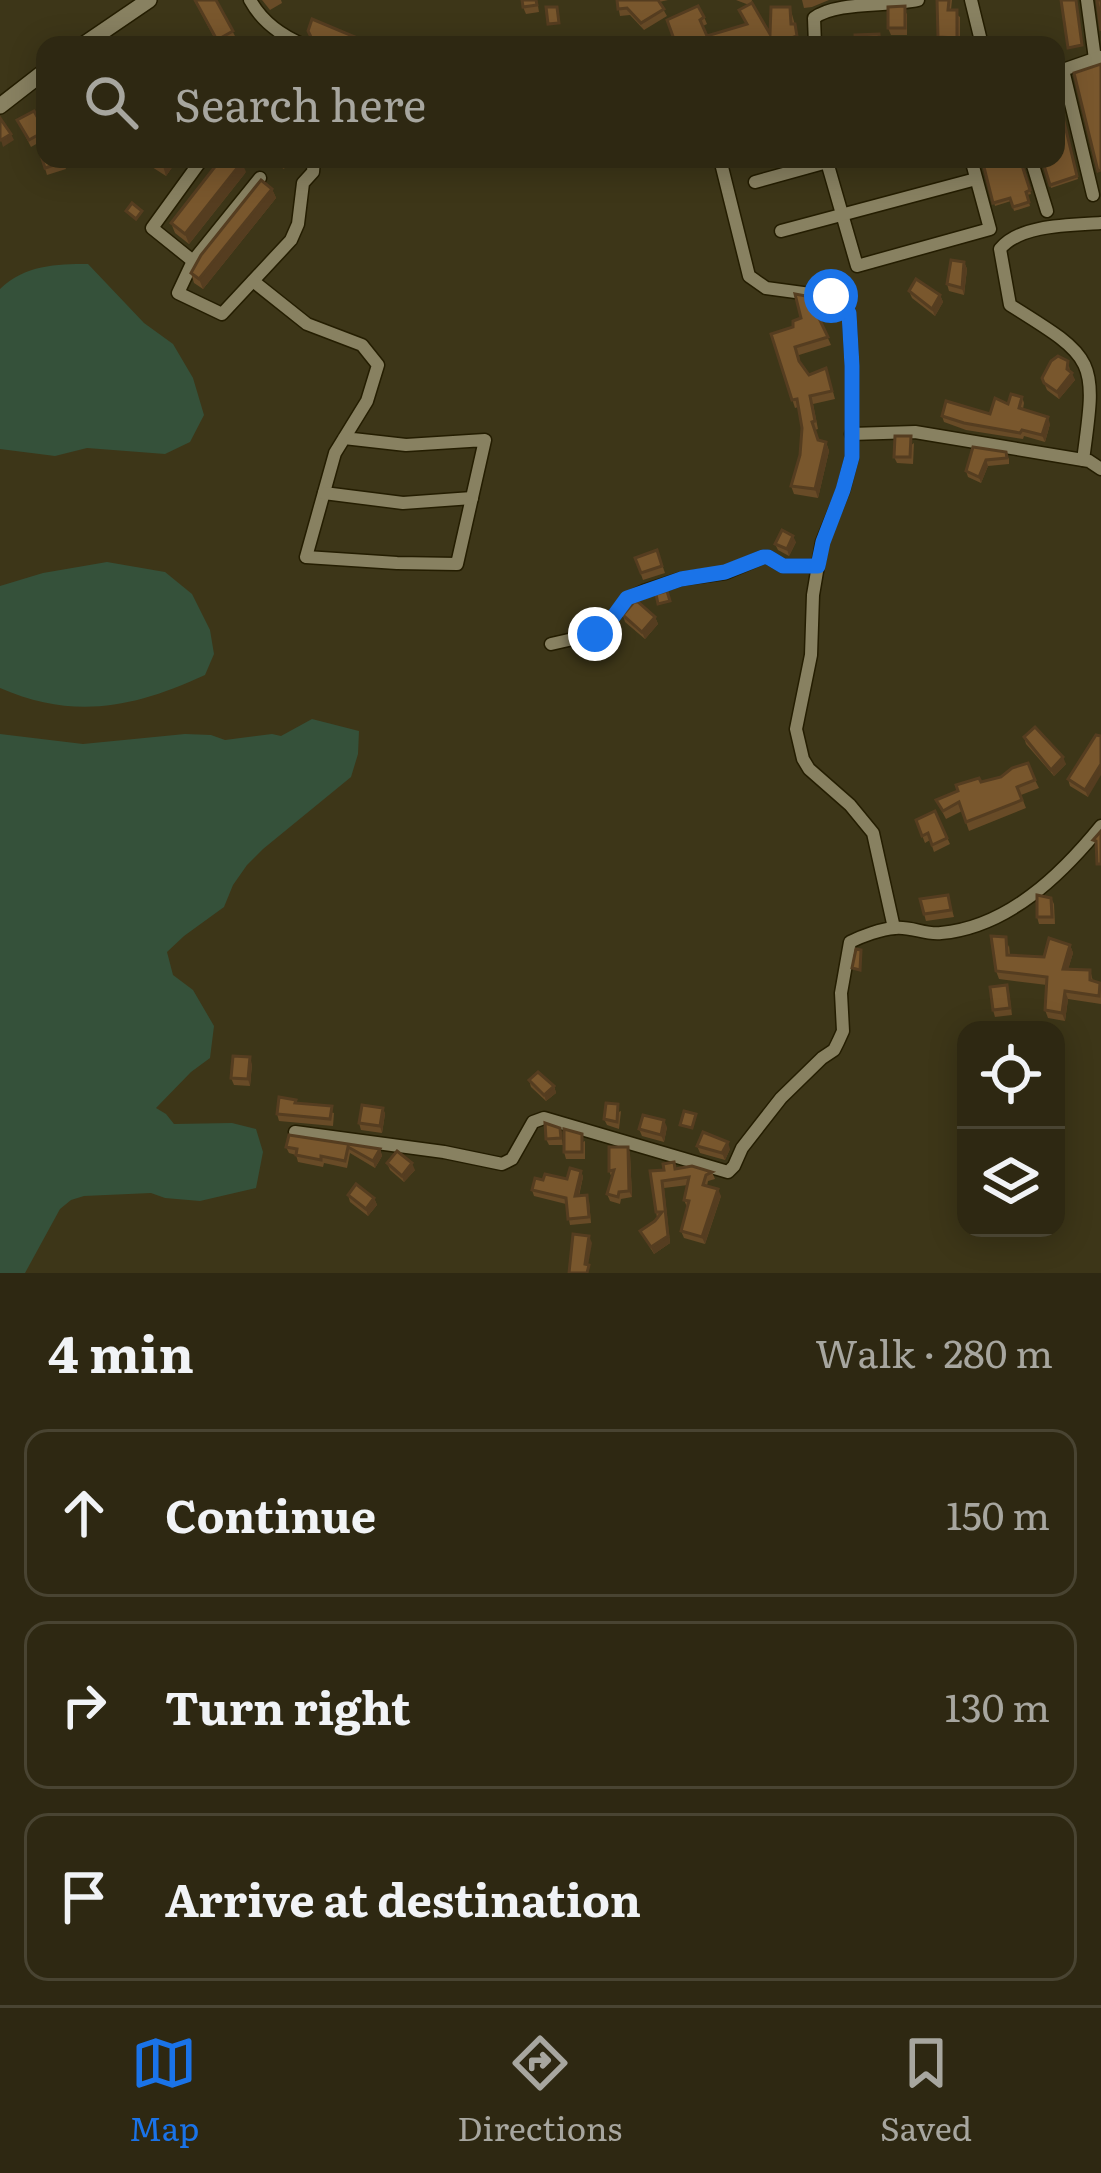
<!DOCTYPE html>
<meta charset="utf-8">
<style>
:root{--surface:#2e2812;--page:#36301b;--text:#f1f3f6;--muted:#a7a69f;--line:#494432;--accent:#1a73e8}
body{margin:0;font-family:Literata,serif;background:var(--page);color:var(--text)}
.controls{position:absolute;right:36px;bottom:36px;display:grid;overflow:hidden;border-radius:24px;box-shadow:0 6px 30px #0003}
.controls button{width:108px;height:108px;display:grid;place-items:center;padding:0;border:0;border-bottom:3px solid var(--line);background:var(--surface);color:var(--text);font:60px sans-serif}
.stop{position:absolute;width:36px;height:36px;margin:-27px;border:9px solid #1a73e8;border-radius:50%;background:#fff}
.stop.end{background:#1a73e8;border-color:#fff;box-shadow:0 3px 12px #0008}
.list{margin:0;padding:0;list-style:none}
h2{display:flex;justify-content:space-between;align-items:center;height:156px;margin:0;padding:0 48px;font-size:51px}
h2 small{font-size:39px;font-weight:400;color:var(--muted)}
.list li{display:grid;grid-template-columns:78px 1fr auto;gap:36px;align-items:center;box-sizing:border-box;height:168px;margin:0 24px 24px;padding:0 24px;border:3px solid var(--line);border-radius:24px}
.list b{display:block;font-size:45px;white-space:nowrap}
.list em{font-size:39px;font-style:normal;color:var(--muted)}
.icon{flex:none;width:66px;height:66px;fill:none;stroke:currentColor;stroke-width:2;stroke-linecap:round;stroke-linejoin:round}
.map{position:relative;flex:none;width:1101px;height:1273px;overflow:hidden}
.search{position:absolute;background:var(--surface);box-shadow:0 6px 30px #0003;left:36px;right:36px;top:36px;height:132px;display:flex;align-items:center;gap:30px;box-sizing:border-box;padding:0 42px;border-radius:24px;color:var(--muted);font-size:45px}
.sheet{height:732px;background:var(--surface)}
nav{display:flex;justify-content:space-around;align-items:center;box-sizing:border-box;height:168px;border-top:3px solid var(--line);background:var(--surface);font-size:33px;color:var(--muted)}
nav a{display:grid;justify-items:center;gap:6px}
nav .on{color:var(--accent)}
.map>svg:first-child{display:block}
.green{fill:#35513a}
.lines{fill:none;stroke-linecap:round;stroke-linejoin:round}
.minor-casing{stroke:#241d01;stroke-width:15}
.tertiary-casing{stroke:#241d01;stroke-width:18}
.minor{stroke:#888161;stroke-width:12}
.tertiary{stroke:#888161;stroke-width:15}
.wall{fill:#684b27}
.shaded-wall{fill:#553d20}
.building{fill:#79572d;stroke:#553d20;stroke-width:3}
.route{stroke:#1a73e8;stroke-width:15}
</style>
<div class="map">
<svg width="1101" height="1273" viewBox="0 0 1101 1273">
<rect width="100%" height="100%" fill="#3d3618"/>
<!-- green -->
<g class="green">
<path d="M88,264L144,323L173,344L193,378L204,415L190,442L165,454L87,448L55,456L0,449V289C25,265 56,264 88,264Z"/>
<path d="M107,562L165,572L192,594L210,630L214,654L205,675C133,708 74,720 0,688V586L43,573Z"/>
<path d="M312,719L359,731L358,754L351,777L263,849L247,865L233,885L224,907L184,936L167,952L173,975L193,990L214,1026L210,1058L191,1072L156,1108L166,1114L174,1124L232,1123L256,1129L263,1152L256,1188L200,1201L165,1198L151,1193L84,1196L71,1200L60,1209L25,1273H0V734L83,744L185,734L211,735L225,740L272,734L281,736Z"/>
</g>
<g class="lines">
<!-- minor casing -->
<g class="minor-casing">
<g id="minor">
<path d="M250,0C262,22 282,36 304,45"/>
<path d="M971,0L982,45"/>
<path d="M1087,0L1095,59"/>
<path d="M815,45L814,18C836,1 888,7 918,0"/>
<path d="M1063,70L1093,195"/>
<path d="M1057,72L1100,57"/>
<path d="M720,159L749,276L766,288L840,298L849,313L852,366V457L843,491L822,542L813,595L811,655L796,729L803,759L809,769L850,805L873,833L894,928"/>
<path d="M1031,159L1047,211"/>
<path d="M827,162L857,266L990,229L971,159"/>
<path d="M260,178L193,261L178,293L222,314L291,240L298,224L303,183L313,172L314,159"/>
<path d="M755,182L838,159"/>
<path d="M781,231L976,179"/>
<path d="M193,261L152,228L202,159"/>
<path d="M253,281L307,324L362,345L378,365L367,401L335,453L306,557L397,563L457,564L485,440L406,445L344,438"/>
<path d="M851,434L915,432L1089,461L1101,469"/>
<path d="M1083,460C1097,359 1097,359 1010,305L1000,249C1020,224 1072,225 1101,223"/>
<path d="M324,493L403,503L472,498"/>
<path d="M551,644L595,634L611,620L627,599L644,591L681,579L725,573L763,557H768L783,566H818"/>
<path d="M295,1132L444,1152L502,1164L512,1159L533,1122L544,1118L728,1172L734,1166L742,1148L781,1098L822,1058L834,1050L838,1042L843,1031L841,993L850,942C862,936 881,929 895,928C910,926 926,935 941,933C1008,927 1061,875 1101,826"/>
</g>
</g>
<!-- tertiary casing -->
<g class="tertiary-casing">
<g id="tertiary">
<path d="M83,45L149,0"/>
<path d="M0,106L45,71"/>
</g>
</g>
<!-- minor -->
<use href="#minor" class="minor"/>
<!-- tertiary -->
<use href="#tertiary" class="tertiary"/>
</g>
<!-- wall -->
<g class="wall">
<path d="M194,0H216L236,38L223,45H218Z"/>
<path d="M262,0H281L282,3L270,10Z"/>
<path d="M537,0L539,12L526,14L523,7Z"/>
<path d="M617,0H668L659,2L667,16L644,30L630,15L620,16Z"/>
<path d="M736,0H752L751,4L770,34L790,7L800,43H797V45H668L675,42L704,17L707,24L703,26L707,36L746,24L739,10L749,5Z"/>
<path d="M802,0H829L812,7L804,8Z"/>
<path d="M937,0H952L951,10L960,17V45L941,43L938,37Z"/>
<path d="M907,13V35H891L888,28Z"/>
<path d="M1056,86L1078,179L1051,188L1042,159Z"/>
<path d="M17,120L45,130V139L31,147Z"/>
<path d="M39,149L62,159L66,169L47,175Z"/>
<path d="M149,159H178L166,176L152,167Z"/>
<path d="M267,159H289L284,169Z"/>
<path d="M982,159H1021L1031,194L1027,195L1030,206L1014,211L1011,201L995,206Z"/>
<path d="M246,172L189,244L175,233L171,223Z"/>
<path d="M272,189L276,198L203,289L194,283L191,273Z"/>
<path d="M964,262L967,269L964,295L949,291L947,284Z"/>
<path d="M909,291L940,295L943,302L935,316L912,298Z"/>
<path d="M807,300L824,306L827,317L819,318L831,345L799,355L800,363L809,375L829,377L835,399L813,404L818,429L815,430L818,440L826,442L829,451L818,498L794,494L791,486L800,455L802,428L798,407L795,408L771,334L793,327L801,318Z"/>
<path d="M1068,361L1070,371L1075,380L1059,399L1047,390L1042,378Z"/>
<path d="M1022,397L1024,403L1023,409L1050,424L1045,442L1024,436L1023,439L966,430L944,422L942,416L990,414Z"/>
<path d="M914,443L913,464L897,463L894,457Z"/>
<path d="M973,447L1009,458V464L988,466L981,483L968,477L966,471Z"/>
<path d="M796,542L789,556L778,550L775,544Z"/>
<path d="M657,550L665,573L643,580L635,558Z"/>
<path d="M623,615L655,617L658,624L645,639L625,622Z"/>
<path d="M1101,736L1088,797L1070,786L1068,779Z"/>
<path d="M1024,737L1066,764L1054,776L1026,744Z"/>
<path d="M1035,780L1039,788L1021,795L1026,808L969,831L962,811L946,819L936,800L981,782Z"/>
<path d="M935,811L950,844L934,852L930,840L925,843L916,820Z"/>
<path d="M948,895L954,917L926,921L924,914Z"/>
<path d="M1051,898L1054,904L1055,924H1039L1037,917Z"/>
<path d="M1009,945L1010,955L1044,957L1070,945L1073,953L1068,969L1090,970L1093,981L1101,986V1004L1068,999L1065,1021L1048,1018L1045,1010L1047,985L999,979L996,971Z"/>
<path d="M1009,992L1012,1015L995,1017L993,1010Z"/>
<path d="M252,1064L250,1086L234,1085L231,1078Z"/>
<path d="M529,1080L554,1086L556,1093L546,1101L531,1087Z"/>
<path d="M296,1100L297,1103L334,1113L333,1126L279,1121L277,1114Z"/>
<path d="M383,1108L385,1114L382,1133L361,1130L359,1123Z"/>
<path d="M621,1111L619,1129L607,1125L604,1119Z"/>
<path d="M667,1127L664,1142L642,1136L639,1129Z"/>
<path d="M560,1128L563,1145H549L546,1139Z"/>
<path d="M289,1135L380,1149L382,1156L375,1168L350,1153L347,1168L324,1163L323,1167L298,1162L296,1155L289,1153L286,1147Z"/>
<path d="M585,1141V1159H566L564,1152Z"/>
<path d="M697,1146L730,1149L725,1160L700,1153Z"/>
<path d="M628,1147L630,1154L632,1197L621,1199L620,1204L610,1201L607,1194L612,1178L609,1171Z"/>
<path d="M387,1163L415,1170L404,1182L390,1170Z"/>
<path d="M676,1169L712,1172L715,1179L708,1181L707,1186L721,1196L705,1244L684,1238L681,1231L687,1207L684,1200L688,1185L664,1188L670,1243L654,1254L640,1231L657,1218L650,1171Z"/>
<path d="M581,1171L583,1177L579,1196L589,1201L591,1223L570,1225L566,1204L534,1196L532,1190L543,1180L567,1179Z"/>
<path d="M348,1195L374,1198L377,1205L368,1216L350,1202Z"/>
</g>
<!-- shaded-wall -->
<g class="shaded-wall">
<path d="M11,134L14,140L3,147L1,140Z"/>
<path d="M167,159H178L166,176L163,166Z"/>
<path d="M242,162L246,172L189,244L185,234Z"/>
<path d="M272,189L276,198L203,289L199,279Z"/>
<path d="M964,262L967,269L964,295L962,288Z"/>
<path d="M940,295L943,302L935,316L932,309Z"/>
<path d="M1072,373L1075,380L1059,399L1057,392Z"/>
<path d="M1048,417L1050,424L1045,442L1042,435Z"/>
<path d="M826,442L829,451L818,498L815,489Z"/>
<path d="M986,460L988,466L981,483L979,477Z"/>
<path d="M793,536L796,542L789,556L787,549Z"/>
<path d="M655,617L658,624L645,639L642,632Z"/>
<path d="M1063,757L1066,764L1054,776L1051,770Z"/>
<path d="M1101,764V775L1088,797L1085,790Z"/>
<path d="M1070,945L1073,953L1066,977L1063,969Z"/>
<path d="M1065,991L1068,999L1065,1021L1062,1013Z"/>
<path d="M250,1057L252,1064L250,1086L248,1079Z"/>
<path d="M554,1086L556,1093L546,1101L544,1095Z"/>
<path d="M383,1108L385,1114L382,1133L380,1126Z"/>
<path d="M664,1120L667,1127L664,1142L661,1135Z"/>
<path d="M728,1142L730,1149L725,1160L722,1153Z"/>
<path d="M628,1147L630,1154L632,1197L629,1191Z"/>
<path d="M380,1149L382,1156L375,1168L373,1161Z"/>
<path d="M412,1163L415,1170L404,1182L402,1176Z"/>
<path d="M581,1171L583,1177L577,1202L575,1196Z"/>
<path d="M662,1181L670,1243L654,1254L651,1247L668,1236Z"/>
<path d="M718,1189L721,1196L705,1244L702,1237Z"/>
<path d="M374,1198L377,1205L368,1216L366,1209Z"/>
<path d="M589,1236L592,1243L587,1271L585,1264Z"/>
</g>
<!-- building -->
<g class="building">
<path d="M195,0H216L233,31L217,40Z"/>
<path d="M522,0H536L537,5L523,7Z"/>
<path d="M617,0H658L664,9L641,23L627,8L618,9Z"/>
<path d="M937,0H949L948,10H957V38L938,37Z"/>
<path d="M1061,0H1076L1082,45L1068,48Z"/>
<path d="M1097,0H1101V31Z"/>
<path d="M752,3L770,34L771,7H790L791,24H795L797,36L794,37L796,45H668L675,42L667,20L698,6L704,17L700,20L707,36L747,24L739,10Z"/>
<path d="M905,6V28H888V7Z"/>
<path d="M546,7H557L559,23L548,24Z"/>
<path d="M312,19L367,42L366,45H326L312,39L308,31Z"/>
<path d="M879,34L880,45H856L855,35Z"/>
<path d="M1027,40V45H1001L1000,41Z"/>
<path d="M1101,64V170L1098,171L1074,73Z"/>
<path d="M1056,88L1077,176L1050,185L1042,159H1056Z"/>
<path d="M34,111L45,131L29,140L17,120Z"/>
<path d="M0,118L11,134L1,140L0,139Z"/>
<path d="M39,149L45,150V159H62L63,162L45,168Z"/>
<path d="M152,159H167L163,166Z"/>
<path d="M221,159H238L242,162L185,234L171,223Z"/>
<path d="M982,159H1020L1030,190L1026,192L1029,202L1013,207L1010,198L993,203Z"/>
<path d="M261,180L272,189L199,279L191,273L201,255Z"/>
<path d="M132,203L142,211L136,219L126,211Z"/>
<path d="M951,260L964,262L962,288L947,284Z"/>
<path d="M916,279L940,295L932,309L909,291Z"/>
<path d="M795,294L806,296L807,300L821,298L824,309L815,310L828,337L795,347L799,361L809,375L826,368L832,391L810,396L815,421L812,422L818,440L826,442L815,489L791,486L800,455L802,428L797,399L792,400L771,334L793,327V321L801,318Z"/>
<path d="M1058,356L1068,361L1067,369L1072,373L1057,392L1044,383L1042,378L1051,361Z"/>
<path d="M1011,394L1022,397L1019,408L1048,417L1042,435L1022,430L1020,433L964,423L942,416L946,401L990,414L995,398L1008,404Z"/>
<path d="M895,436H911L910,457H894Z"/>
<path d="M973,447L1006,452L1007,458L986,460L979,477L966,471Z"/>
<path d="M782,530L793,536L787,549L775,544Z"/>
<path d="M657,550L662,566L641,573L635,558Z"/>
<path d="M667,591L670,601L658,604L656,594Z"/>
<path d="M634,602H638L655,617L642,632L623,615Z"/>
<path d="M1035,727L1063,757L1051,770L1024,737Z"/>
<path d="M1096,735L1101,736V764L1085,790L1068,779Z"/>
<path d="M1028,763L1035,780L1017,787L1022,800L966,822L959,802L943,811L936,800L958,791L956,785L979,778L981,782L1001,777L1012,768Z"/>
<path d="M935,811L947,838L932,845L928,833L922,836L916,820Z"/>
<path d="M1101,831V864H1097L1096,841L1093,840Z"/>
<path d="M948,895L951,910L924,914L920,899Z"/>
<path d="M1037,895L1051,898L1052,917H1037Z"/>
<path d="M991,936L1006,937L1007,955L1044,957L1049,938L1070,945L1063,969L1090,970V980L1100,983L1099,996L1065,991L1062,1013L1045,1010L1047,977L996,971Z"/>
<path d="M856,949L861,950L860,970L852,968Z"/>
<path d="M1007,985L1010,1008L993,1010L990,987Z"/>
<path d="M233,1056L250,1057L248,1079L231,1078Z"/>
<path d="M538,1072L554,1086L544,1095L529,1080Z"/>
<path d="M279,1097L296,1100L295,1103L332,1106L330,1119L277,1114Z"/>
<path d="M606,1103L618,1104L617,1122L604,1119Z"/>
<path d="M362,1105L383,1108L380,1126L359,1123Z"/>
<path d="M684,1111L696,1114L692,1128L680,1125Z"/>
<path d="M643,1115L664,1120L661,1135L639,1129Z"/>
<path d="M545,1123L560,1128L561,1138L546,1139Z"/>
<path d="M564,1129L582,1134V1152H564Z"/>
<path d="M703,1132L728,1142L722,1153L697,1146Z"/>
<path d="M289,1135L380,1149L373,1161L348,1147L345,1161L321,1156V1160L296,1155L297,1149L286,1147Z"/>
<path d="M609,1147H628L629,1191L619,1192L618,1197L607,1194L614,1170L609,1171Z"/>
<path d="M397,1151L412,1163L402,1176L387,1163Z"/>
<path d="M674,1162L675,1169L692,1166L712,1172L706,1175L703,1185L718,1189L702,1237L681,1231L689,1201L684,1200L689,1177L662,1181L668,1236L651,1247L640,1231L655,1221L662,1212H656L650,1171L664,1170L663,1164Z"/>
<path d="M570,1168L581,1171L575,1196L587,1195L589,1217L568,1219L566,1198L532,1190L535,1178L543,1180L545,1174L567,1179Z"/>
<path d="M356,1184L374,1198L366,1209L348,1195Z"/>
<path d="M573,1234L589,1236L585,1264L589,1265L587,1273H569Z"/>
</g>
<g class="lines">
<!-- route -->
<path class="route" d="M595,634L611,620L627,598L681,579L725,572L763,557H768L783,566H818L823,542L843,490L852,457V366L849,313L840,298L831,296"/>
</g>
</svg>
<div class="controls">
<button><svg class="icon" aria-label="locate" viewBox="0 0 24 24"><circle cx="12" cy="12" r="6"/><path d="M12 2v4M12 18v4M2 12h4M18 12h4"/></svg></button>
<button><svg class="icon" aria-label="layers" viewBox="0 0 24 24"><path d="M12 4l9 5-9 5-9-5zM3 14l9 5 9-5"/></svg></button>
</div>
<div class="stop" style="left:831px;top:296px"></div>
<div class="stop end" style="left:595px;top:634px"></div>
<div class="search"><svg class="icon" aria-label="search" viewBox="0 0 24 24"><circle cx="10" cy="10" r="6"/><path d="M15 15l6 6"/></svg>Search here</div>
</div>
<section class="sheet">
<h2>4 min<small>Walk · 280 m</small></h2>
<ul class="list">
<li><svg class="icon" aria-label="ahead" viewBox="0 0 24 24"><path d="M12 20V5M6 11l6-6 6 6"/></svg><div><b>Continue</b></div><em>150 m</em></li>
<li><svg class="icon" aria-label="right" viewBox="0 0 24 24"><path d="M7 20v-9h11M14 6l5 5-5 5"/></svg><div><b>Turn right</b></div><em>130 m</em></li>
<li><svg class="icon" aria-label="arrive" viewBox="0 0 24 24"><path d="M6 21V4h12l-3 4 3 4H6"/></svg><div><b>Arrive at destination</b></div></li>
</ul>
</section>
<nav>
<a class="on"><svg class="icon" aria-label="map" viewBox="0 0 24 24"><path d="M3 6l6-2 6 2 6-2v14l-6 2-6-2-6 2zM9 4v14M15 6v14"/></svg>Map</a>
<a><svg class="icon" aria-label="directions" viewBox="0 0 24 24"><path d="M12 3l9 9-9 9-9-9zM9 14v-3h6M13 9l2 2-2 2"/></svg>Directions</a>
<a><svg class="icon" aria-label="saved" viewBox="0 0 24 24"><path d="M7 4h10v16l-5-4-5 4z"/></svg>Saved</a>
</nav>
